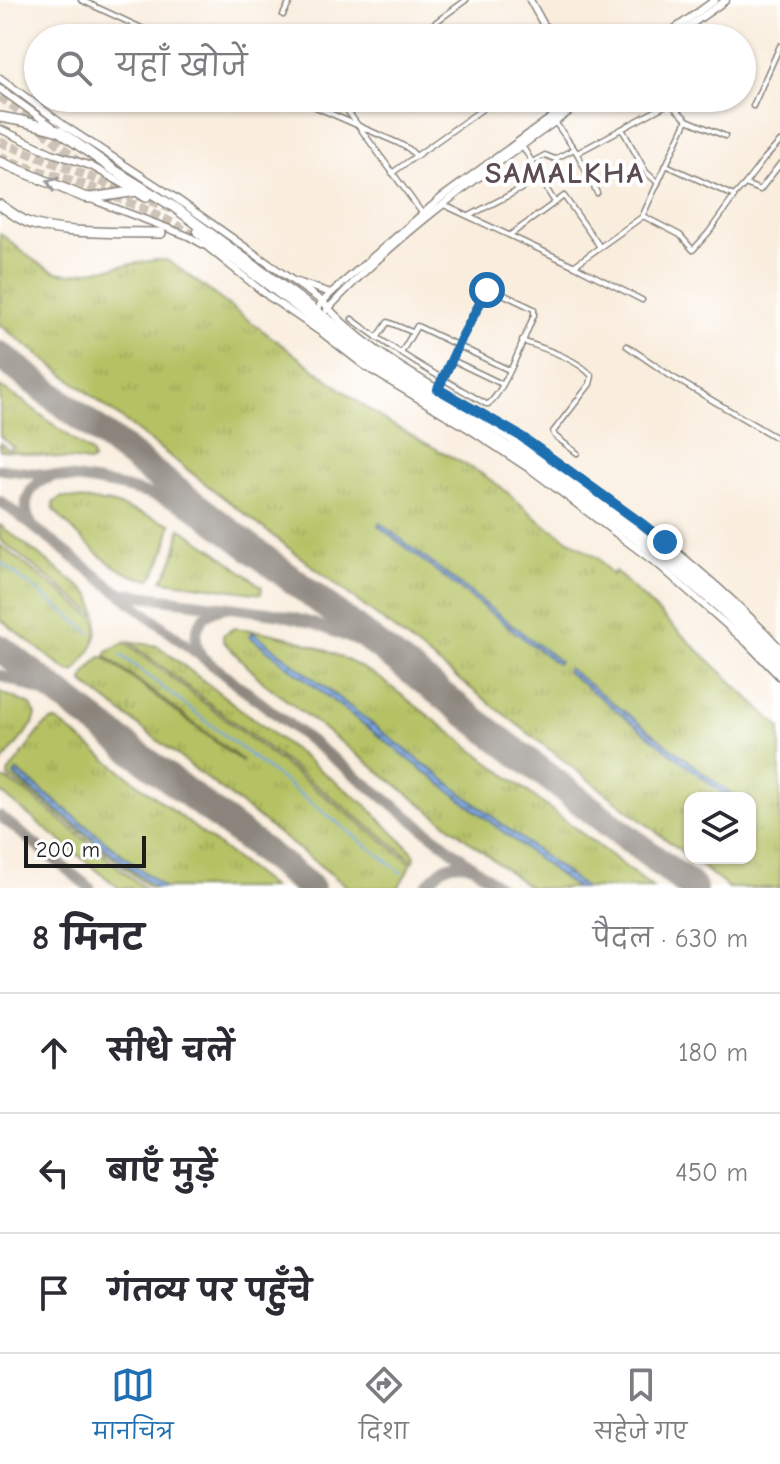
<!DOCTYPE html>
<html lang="hi">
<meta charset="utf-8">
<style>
:root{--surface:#fff;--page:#f2f2f3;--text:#2b2b33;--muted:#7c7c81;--line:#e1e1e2;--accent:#1f6fb2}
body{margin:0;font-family:"Comic Neue","Playpen Sans Deva",sans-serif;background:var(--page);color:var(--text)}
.controls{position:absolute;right:24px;bottom:24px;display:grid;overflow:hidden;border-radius:16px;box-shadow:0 2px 6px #0004}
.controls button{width:72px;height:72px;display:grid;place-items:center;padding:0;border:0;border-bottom:2px solid var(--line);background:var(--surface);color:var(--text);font:40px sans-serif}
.scale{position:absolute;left:24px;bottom:20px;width:122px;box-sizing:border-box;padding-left:8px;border:4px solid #1c1c1c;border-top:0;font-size:22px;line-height:28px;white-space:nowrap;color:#1c1c1c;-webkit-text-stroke:6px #fff;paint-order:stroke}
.stop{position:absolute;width:24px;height:24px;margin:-18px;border:6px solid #1f6fb2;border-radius:50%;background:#fff}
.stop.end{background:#1f6fb2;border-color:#fff;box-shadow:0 2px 8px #0008}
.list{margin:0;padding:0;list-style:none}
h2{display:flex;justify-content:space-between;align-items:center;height:104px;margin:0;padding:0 32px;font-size:34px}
h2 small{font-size:26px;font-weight:400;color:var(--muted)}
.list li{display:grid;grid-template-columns:52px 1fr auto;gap:24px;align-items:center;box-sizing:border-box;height:120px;padding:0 32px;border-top:2px solid var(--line)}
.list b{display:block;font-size:30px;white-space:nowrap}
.list em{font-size:26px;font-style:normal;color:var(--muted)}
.icon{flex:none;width:44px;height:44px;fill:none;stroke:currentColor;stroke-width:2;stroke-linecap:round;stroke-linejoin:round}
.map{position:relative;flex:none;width:780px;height:888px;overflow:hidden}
.search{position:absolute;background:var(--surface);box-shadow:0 2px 6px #0004;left:24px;right:24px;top:24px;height:88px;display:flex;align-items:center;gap:20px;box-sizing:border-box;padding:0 28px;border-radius:44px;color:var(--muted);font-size:30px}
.sheet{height:464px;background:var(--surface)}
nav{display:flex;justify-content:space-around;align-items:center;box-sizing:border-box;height:112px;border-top:2px solid var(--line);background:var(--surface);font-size:22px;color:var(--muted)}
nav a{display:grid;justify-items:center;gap:4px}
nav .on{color:var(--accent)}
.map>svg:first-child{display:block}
.grass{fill:url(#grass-tufts);stroke:#686e40;stroke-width:2;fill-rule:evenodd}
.water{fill:url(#water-rules);stroke:#49617e;stroke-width:2}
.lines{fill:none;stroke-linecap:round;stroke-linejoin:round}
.stream{stroke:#76a6e1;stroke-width:2}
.taxiway{stroke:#8a847c;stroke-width:11}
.runway{stroke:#8a847c;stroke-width:28}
.highway-tunnel{stroke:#cdc3b6;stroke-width:9;stroke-dasharray:9 4.5;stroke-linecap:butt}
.street-casing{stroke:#8a847c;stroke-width:7}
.secondary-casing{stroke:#8a847c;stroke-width:9}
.highway-casing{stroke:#8a847c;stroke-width:12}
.street{stroke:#fff;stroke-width:4}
.secondary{stroke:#fff;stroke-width:6}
.highway{stroke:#fff;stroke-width:9}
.oneway{stroke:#999}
.route{stroke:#1f6fb2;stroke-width:10}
.labels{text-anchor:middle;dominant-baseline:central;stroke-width:8;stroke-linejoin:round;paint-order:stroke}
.district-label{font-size:30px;font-weight:bold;letter-spacing:2px;fill:#5d4c54;stroke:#fff}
</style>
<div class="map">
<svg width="780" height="888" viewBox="0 0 780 888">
<defs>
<pattern id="grass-tufts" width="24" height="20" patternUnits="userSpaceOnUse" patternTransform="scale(2)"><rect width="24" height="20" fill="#b5c163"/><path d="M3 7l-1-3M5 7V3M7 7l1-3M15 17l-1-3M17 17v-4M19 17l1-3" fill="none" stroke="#9ba555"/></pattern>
<pattern id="water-rules" width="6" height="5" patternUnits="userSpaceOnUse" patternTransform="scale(2)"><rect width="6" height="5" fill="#76a6e1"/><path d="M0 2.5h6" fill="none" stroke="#6086b6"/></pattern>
</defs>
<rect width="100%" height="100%" fill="#fff"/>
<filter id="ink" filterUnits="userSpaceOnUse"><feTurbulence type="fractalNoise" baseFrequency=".0125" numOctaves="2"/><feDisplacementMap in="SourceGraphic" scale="16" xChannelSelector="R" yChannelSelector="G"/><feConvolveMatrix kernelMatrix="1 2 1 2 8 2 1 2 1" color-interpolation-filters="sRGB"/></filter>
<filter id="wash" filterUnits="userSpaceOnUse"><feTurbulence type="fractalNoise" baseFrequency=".006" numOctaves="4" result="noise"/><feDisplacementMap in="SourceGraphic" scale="32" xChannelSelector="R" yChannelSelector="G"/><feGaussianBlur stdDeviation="1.8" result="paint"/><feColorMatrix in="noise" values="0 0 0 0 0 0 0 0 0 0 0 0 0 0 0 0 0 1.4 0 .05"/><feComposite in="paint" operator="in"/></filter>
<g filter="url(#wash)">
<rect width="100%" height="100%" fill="#f9eddd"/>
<!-- grass -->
<g class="grass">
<path d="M0,233C21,249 43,274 71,274L156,260H166L176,266L364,406L387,422L479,472L501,487L541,522L598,558L612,575L615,571L780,728V888H729L0,325ZM690,798H750V858H690Z"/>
<path d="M0,387L23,401L92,454L93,461L88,462L0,450V443L10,450L13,447L0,436Z"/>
<path d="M62,497L111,503L171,524C167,544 163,562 151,579C114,578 78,535 54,510L53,503Z"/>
<path d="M0,525L91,595L97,616L0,540Z"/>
<path d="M180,528L217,552L262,587L261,594L164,581L162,580C173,565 178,547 180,528Z"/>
<path d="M0,545L97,620C99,642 88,655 76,671L72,672L66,670L0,619Z"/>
<path d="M234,628C288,632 336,651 381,679L653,888H585L252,632L250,636L576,888H530L263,682L223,641V635Z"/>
<path d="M128,641L158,646L366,805L413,852L415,856L414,861Z"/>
<path d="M125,642L412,863L398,888H349L86,685L83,682L85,674L100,657H104L242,762V760L106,656L107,651Z"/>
<path d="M0,692L31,705L36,715L33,724L0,765Z"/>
<path d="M51,721H57L273,888H164L18,771L14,776L155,888H150L26,789L8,777V773L43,727Z"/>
<path d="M2,780H7L26,792L144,888H119L0,792V782Z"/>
</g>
<!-- water -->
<g class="water">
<path d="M380,523L559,661L557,664L378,526Z"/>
<path d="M253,632L585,888H576L249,636Z"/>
<path d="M568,668L736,798H729L566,671Z"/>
<path d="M17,771L164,888H155L14,775Z"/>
</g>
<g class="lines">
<!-- stream -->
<g class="stream">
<path d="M0,562L91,633"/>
<path d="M121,655L402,873"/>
</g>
<!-- taxiway -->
<g class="taxiway">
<path d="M0,364L27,379L58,399"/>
<path d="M0,469C53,476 109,480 160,498C195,511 227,531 258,553"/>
<path d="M0,501L501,888"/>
<path d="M32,525C19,504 29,483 52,477"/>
<path d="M121,593L279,614L312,623L369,646L419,677"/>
<path d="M201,655C189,634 200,612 223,608"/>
<path d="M0,675L47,693L95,721"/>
<path d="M0,816L90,888"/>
<path d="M424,888C438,871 449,858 471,866"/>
</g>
<!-- runway -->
<g class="runway">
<path d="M0,355L693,888"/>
<path d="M0,648L311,888"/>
</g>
</g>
</g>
<g filter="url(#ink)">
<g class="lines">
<!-- highway-tunnel -->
<g class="highway-tunnel">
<path d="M0,97L34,121L80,164"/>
<path d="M0,142L172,209"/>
<path d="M0,156C22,167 47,173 70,180C116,196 170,217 209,246"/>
<path d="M189,216L201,221L259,264"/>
</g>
<!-- street casing -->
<g class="street-casing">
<g id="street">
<path d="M81,0L163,38"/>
<path d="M283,15L291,0"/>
<path d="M414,38L466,0"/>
<path d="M295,98L398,143L409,149L416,156"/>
<path d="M338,98L422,213"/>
<path d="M665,98L687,120L725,136"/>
<path d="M753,106L780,46"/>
<path d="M555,122L577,153L597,193"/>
<path d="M622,129L646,172L658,183"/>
<path d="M522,146C535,164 542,184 555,202"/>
<path d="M577,153L670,103"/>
<path d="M534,161L545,155L555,159L574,149"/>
<path d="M666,165L734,196L745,184L760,190L780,164"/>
<path d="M392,173L498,98"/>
<path d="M745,184L764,159L780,142"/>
<path d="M444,205L575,266L642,300"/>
<path d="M469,216L521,189"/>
<path d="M643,216L680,235L693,250L709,232L734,197"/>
<path d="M510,235L564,196L600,247"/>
<path d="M575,265L642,217L687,120"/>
<path d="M352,319C395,352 440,377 486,404H488C504,393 525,336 534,315V309L490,288L487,289C468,322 455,357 437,391"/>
<path d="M377,338L388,322L412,332"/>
<path d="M522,341C543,348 578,359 592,376L590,384L553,432L555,436L577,453"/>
<path d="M627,346L669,375L780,440"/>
<path d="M401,353L417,326L509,370"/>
<path d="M452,360L502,384"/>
</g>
</g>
<!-- secondary casing -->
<g class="secondary-casing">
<g id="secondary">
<path d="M530,0L551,38"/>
<path d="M662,38L715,0"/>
<path d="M672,38L726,0"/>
<path d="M0,78L65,126L174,197L323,302C373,360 454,396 519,436C542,450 563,467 584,482C654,531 722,585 780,648"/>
<path d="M0,89L52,126"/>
<path d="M0,129L52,153L91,166L134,190"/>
<path d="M91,199L188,236L206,246L268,296L322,333L366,367L472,431L534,472L661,567L747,643L780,677"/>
<path d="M297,282L331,293"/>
<path d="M320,305L331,293L441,198L578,98"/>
<path d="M327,310C403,227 497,164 588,98"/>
</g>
</g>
<!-- highway casing -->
<g class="highway-casing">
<g id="highway">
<path d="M0,117L22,121L59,131L114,170L174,207L391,366L512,439L670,554L723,600L780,656"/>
<path d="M0,162L84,197L91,198L137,191L146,197"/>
<path d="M0,205C9,211 18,218 27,222C60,235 125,232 161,233"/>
<path d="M198,232L371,362L508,447L624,530L665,561L718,606L780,667"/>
</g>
</g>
<!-- street -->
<use href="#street" class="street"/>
<!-- secondary -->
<use href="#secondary" class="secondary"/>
<!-- highway -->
<use href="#highway" class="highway"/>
</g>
<!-- one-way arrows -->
<defs><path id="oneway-chevron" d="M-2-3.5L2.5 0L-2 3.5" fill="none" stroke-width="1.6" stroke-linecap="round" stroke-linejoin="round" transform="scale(2)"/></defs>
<use class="oneway" href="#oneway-chevron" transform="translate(52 183) rotate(-158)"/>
</g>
<g class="lines" filter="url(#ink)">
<!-- route -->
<path class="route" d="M487,290L462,337L438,389L522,437L641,523L665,542"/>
</g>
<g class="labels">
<!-- district labels -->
<g class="district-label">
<text x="565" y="173">SAMALKHA</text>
</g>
</g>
</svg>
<div class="controls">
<button><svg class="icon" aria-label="layers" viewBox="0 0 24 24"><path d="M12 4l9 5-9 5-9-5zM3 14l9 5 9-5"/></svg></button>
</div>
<div class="scale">200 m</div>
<div class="stop" style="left:487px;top:290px"></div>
<div class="stop end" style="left:665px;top:542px"></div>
<div class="search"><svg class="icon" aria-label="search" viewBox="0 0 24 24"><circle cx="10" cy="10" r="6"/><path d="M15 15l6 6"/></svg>यहाँ खोजें</div>
</div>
<section class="sheet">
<h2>8 मिनट<small>पैदल · 630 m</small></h2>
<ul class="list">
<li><svg class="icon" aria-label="ahead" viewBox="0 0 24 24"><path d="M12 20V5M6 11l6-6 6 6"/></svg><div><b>सीधे चलें</b></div><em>180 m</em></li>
<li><svg class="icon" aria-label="left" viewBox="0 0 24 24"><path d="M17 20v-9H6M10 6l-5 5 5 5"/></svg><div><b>बाएँ मुड़ें</b></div><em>450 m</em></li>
<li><svg class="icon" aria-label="arrive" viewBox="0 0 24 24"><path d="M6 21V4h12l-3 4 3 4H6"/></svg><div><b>गंतव्य पर पहुँचे</b></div></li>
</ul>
</section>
<nav>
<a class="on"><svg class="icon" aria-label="map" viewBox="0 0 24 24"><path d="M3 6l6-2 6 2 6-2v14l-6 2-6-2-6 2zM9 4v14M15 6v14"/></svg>मानचित्र</a>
<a><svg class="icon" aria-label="directions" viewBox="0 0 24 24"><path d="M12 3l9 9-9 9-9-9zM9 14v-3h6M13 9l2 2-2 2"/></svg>दिशा</a>
<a><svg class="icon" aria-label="saved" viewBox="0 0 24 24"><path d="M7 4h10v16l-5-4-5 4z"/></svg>सहेजे गए</a>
</nav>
